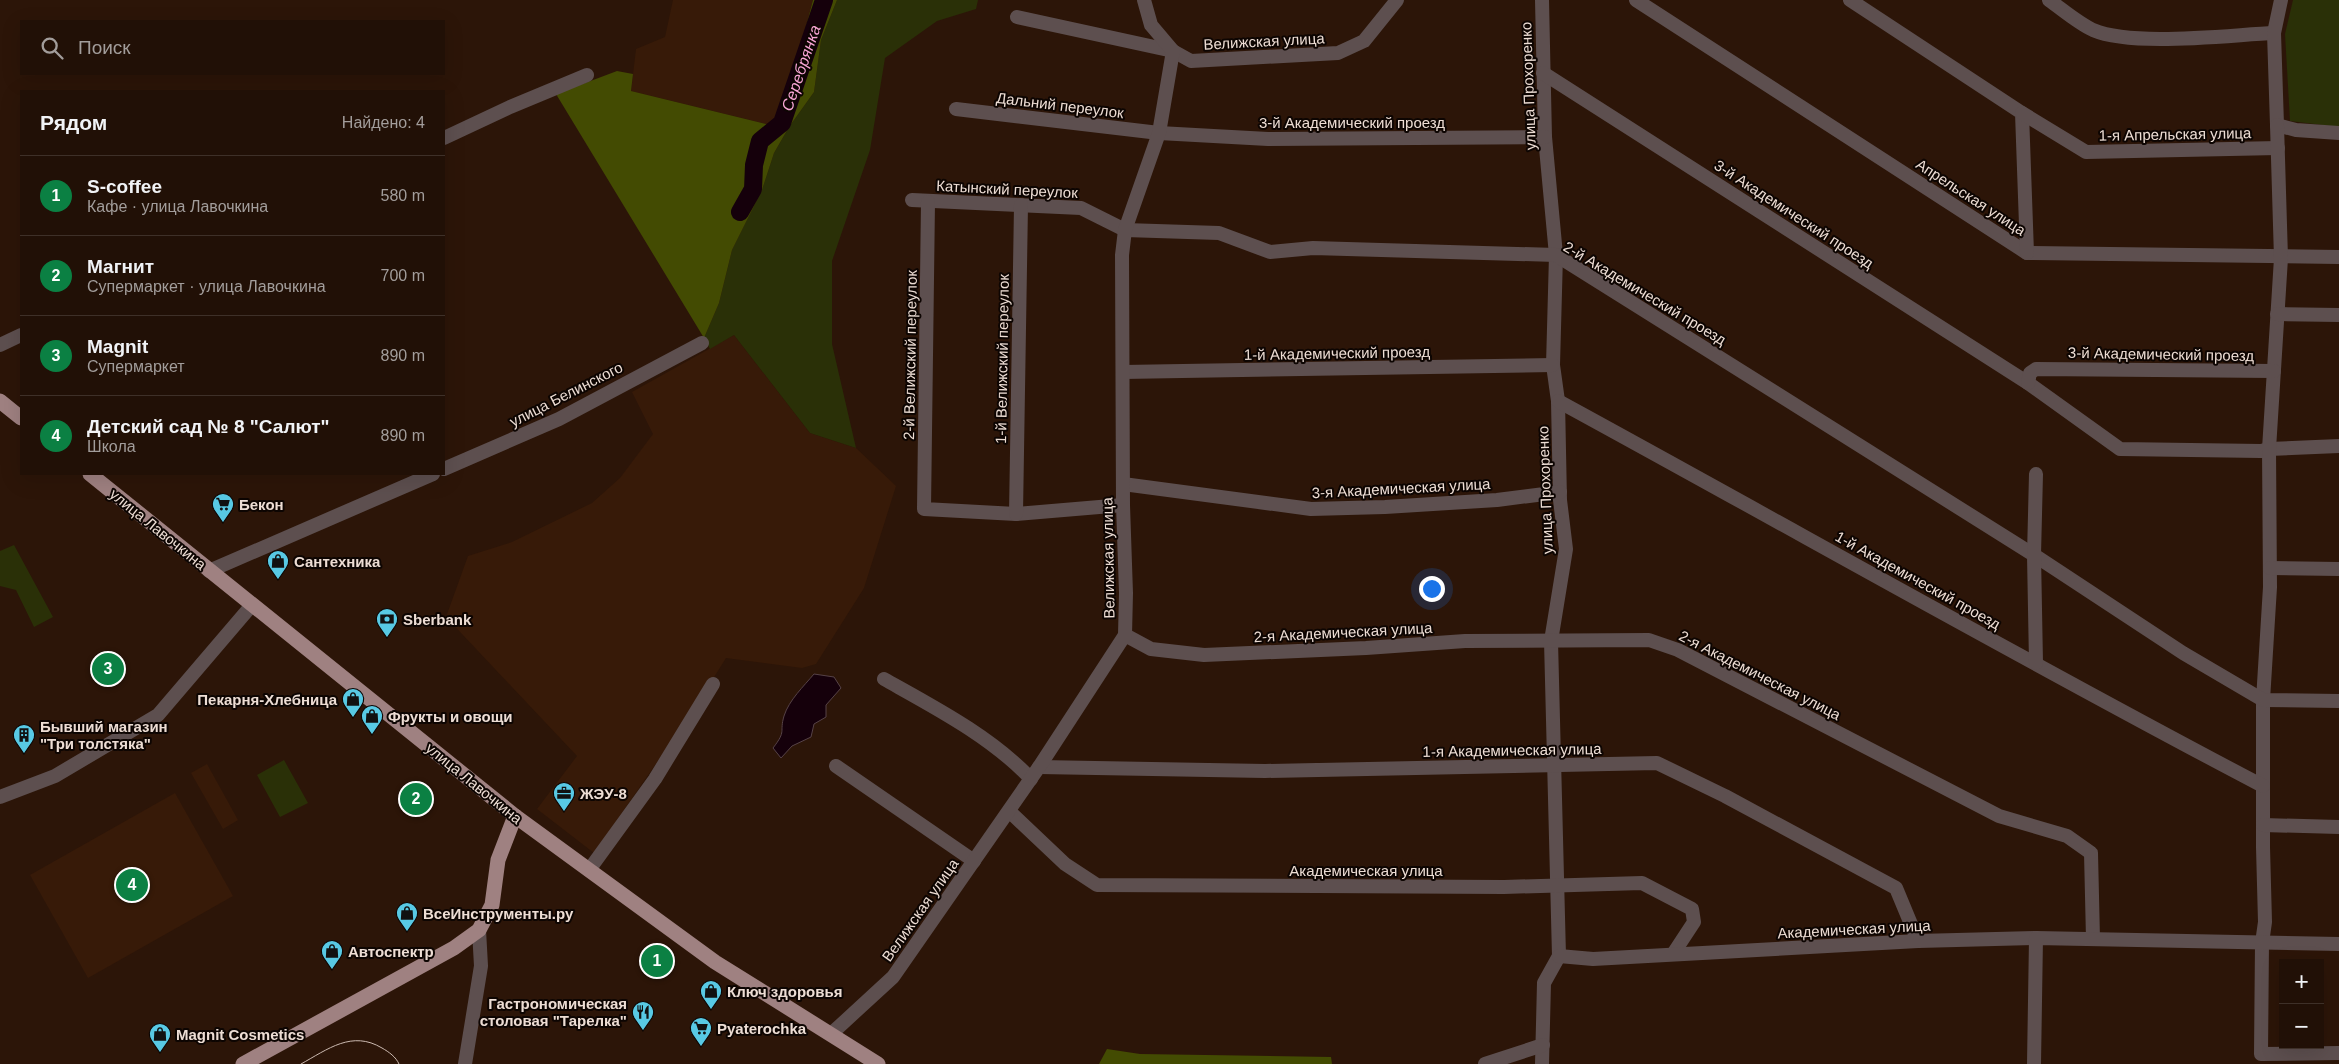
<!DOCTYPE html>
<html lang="ru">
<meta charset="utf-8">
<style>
:root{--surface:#211006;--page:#2d1e14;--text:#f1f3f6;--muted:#a29d9b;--line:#3e3028;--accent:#0b8043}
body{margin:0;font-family:Helvetica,sans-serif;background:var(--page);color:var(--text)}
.controls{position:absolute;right:15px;bottom:15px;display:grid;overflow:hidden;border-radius:0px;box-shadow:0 5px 20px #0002}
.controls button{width:45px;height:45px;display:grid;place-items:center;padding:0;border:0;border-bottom:1px solid var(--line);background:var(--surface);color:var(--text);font:25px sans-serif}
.you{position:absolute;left:1431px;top:588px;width:18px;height:18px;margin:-12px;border:4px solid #fff;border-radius:50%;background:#1a73e8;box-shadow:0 0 0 8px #1a73e833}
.badge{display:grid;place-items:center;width:32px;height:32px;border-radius:50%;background:var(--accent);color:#fff;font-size:16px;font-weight:700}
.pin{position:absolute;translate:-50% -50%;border:2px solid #fff;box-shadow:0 1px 5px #0006}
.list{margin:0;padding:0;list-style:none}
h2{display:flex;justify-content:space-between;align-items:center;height:65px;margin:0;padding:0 20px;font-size:21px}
h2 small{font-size:16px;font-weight:400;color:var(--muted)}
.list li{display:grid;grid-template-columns:32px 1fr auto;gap:15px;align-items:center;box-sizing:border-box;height:80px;padding:0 20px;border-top:1px solid var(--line)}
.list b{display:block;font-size:19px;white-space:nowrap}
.list p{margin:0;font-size:16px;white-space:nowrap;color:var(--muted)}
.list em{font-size:16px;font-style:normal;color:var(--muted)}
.icon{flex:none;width:28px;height:28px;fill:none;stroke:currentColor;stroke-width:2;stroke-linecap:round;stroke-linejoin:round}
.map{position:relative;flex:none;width:2339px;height:1064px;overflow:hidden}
.search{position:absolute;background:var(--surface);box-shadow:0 5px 20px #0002;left:20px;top:20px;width:425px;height:55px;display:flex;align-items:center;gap:12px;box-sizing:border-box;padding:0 18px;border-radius:0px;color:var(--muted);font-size:19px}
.panel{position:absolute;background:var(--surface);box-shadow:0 5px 20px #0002;left:20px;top:90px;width:425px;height:385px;border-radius:0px}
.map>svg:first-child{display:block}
.built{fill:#371a08}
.green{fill:#2a3007}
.forest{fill:#434b02}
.water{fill:#15000b;stroke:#564247}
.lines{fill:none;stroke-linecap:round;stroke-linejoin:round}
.river{stroke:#15000b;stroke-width:18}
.minor{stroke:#5d4f4f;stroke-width:14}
.major{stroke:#9f8181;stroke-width:15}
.tram{stroke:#cbb9b0;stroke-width:1}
.labels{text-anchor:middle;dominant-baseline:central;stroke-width:4;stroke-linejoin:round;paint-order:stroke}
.street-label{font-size:15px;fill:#edddd4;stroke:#0d0502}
.poi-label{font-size:15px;font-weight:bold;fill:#edddd4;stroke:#0d0502;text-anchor:start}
.water-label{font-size:16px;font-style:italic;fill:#f8a5d4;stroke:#0d0502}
</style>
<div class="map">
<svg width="2339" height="1064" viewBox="0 0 2339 1064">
<rect width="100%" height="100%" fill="#2c1508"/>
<!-- built -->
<g class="built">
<path d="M673,0H813L785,106L770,125L631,91L636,49L665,37Z"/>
<path d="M734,335L810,433L856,448L896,486L864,588L816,664L802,668L726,658L696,706L594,853L537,809L577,756L446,617L468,556L512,542L592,503L620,478L653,434L632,392Z"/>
<path d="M207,764L238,820L223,829L191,773Z"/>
<path d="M175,793L233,896L88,978L30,875Z"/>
</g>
<!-- green -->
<g class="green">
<path d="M837,0H978L976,9L937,21L885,58L870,150L832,261V344L856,448L810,433L734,335L710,349L704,338L719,303L732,250L762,190L774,153L789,127L814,92L821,40Z"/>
<path d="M2293,0H2339V127L2290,121L2285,34Z"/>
<path d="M14,545L53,617L34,627L16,590L0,586V551Z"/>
<path d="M284,760L308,803L280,817L257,775Z"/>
</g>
<!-- forest -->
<g class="forest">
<path d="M813,0H837L821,40L814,92L789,127L774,153L762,190L732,250L719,303L704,338L556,94L617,71L633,74L631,91L770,125L785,106Z"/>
<path d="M1107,1049L1140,1054L1331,1057L1332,1064H1099Z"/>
</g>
<!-- water -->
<path class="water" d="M814,674L834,677L841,688L826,705V717L814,724L811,737L792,746L781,758L773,748C787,730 779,733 784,716C789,700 804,686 814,674Z"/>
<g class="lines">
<!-- river -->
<path class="river" d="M740,212L753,189L754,165L760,141L782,123L824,0"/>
<!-- minor -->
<g class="minor">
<path d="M1542,0L1545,137L1556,255L1553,365L1558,401L1560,500L1566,549L1551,641L1559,956L1544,983L1542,1064"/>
<path d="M1636,0L2027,253L2339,257"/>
<path d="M1850,0L2022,113L2027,253"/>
<path d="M2049,0C2063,10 2078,23 2093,30C2133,47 2228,35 2274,33"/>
<path d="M2281,0L2274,33L2277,125L2296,130L2339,133"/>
<path d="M1017,17L1173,51L1191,61L1338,53L1364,41L1397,0"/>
<path d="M1543,73L2028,383L2120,449L2261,451L2269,449L2339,446"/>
<path d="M956,109L1159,133L1268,139L1545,137"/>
<path d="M2022,113L2086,152L2278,148"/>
<path d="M2277,125L2281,258L2269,449L2270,587L2263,700V847L2265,922L2262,943L2261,1054L2339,1053"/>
<path d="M444,138L510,107L587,75"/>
<path d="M912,200L1081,208L1125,230L1219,233L1270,252L1313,248L1556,255L2034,555L2183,653L2263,700L2339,701"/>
<path d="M928,202L924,509L1016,514L1123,505"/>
<path d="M2277,314L2339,315"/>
<path d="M0,345L21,335"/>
<path d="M1123,372L1553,365"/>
<path d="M2028,383L2030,373L2036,369L2274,371"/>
<path d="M1558,401C1793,529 2026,662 2263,786"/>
<path d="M444,469L559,419L702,343"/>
<path d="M2036,474L2034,555L2036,663"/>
<path d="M1123,484L1311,509L1385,507L1497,500L1560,492"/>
<path d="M1016,514L1021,205"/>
<path d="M2270,568L2339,569"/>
<path d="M209,571L433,474"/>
<path d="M1125,635L1151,649L1204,655L1366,648L1465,641L1649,640L1678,650L1999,816L2067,836L2091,853L2093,939"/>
<path d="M884,679C934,707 992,737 1031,779"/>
<path d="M836,766L974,861"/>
<path d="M1039,767L1265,771L1657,763L1725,796L1896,888L1918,941"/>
<path d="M0,797L55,776L158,715L252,605"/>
<path d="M1009,811L1065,864L1097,885L1504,887L1642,883L1692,909L1694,922L1673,954"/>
<path d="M2263,825L2339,827"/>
<path d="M589,870L655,779L713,684"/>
<path d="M1559,956L1593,959L1918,941L2036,938"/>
<path d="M831,1034L893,977L1039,767L1125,635L1126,593L1123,505L1122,255L1125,230L1159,133L1173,51L1151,25L1144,0"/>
<path d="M465,1064L481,966L479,930"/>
<path d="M1485,1064L1543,1045"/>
<path d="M2034,1064L2036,938L2339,944"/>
</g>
<!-- major -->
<g class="major">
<path d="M0,401L21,418"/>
<path d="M90,474L515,816L715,962L878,1064"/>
<path d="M243,1064L454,948L479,930L492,905L498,860L515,816"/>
</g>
<!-- tram -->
<path class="tram" d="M301,1064C328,1049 352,1030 382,1048C389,1052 396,1057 399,1064"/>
</g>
<!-- icons -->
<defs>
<g id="supermarket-pin" transform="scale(1.125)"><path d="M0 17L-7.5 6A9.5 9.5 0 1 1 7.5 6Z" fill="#58c9e4" stroke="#0d0502"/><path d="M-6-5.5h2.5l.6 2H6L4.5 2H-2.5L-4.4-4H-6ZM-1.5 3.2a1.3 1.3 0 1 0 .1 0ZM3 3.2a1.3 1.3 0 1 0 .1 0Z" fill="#111"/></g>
<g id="shop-pin" transform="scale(1.125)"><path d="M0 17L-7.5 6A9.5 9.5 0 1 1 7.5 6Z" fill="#58c9e4" stroke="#0d0502"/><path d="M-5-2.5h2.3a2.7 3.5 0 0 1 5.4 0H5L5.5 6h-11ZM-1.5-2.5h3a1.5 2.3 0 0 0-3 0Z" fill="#111"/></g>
<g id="bank-pin" transform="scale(1.125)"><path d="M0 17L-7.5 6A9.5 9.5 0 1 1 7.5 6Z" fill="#58c9e4" stroke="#0d0502"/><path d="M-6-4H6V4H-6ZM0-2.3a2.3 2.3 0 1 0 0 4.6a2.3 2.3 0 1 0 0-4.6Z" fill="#111"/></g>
<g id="building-pin" transform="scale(1.125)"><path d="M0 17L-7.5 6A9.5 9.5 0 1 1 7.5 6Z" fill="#58c9e4" stroke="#0d0502"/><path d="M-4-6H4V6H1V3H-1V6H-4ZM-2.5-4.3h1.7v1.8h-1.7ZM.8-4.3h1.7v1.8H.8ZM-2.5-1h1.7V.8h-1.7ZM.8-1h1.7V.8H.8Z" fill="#111"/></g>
<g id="office-pin" transform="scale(1.125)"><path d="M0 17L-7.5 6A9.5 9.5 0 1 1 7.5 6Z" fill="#58c9e4" stroke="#0d0502"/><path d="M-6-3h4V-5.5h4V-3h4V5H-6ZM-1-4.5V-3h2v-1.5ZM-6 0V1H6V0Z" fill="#111"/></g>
<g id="restaurant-pin" transform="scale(1.125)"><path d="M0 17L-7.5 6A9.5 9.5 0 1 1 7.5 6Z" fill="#58c9e4" stroke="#0d0502"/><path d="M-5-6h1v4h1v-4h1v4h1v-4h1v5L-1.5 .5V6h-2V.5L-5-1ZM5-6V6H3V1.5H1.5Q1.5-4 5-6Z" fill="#111"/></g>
</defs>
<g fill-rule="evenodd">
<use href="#supermarket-pin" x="223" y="504"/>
<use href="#shop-pin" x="278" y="561"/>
<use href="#bank-pin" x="387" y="619"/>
<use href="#shop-pin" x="353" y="699"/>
<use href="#shop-pin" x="372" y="716"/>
<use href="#building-pin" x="24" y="735"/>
<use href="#office-pin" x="564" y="793"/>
<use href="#shop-pin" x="407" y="913"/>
<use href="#shop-pin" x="332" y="951"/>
<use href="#shop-pin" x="711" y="991"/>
<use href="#restaurant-pin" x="643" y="1012"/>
<use href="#supermarket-pin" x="701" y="1028"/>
<use href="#shop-pin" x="160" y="1034"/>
</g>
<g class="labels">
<!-- street labels -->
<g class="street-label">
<text transform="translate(1264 41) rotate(-3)">Велижская улица</text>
<text transform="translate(1528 86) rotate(-92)">улица Прохоренко</text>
<text transform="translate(1060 105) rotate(7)">Дальний переулок</text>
<text x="1352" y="122">3-й Академический проезд</text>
<text transform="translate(2175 134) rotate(-1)">1-я Апрельская улица</text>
<text transform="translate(1007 189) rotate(3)">Катынский переулок</text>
<text transform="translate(1971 197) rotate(33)">Апрельская улица</text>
<text transform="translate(1794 214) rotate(33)">3-й Академический проезд</text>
<text transform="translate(1645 293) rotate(31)">2-й Академический проезд</text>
<text transform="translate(1337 353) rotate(-1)">1-й Академический проезд</text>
<text transform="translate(2161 354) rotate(1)">3-й Академический проезд</text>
<text transform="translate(910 355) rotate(-89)">2-й Велижский переулок</text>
<text transform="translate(1002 359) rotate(-89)">1-й Велижский переулок</text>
<text transform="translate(566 394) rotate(-27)">улица Белинского</text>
<text transform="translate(1401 488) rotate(-3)">3-я Академическая улица</text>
<text transform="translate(1545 490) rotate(-92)">улица Прохоренко</text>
<text transform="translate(158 529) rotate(39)">улица Лавочкина</text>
<text transform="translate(1108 558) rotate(-91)">Велижская улица</text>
<text transform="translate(1918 580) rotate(29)">1-й Академический проезд</text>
<text transform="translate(1343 632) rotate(-3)">2-я Академическая улица</text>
<text transform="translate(1760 675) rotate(27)">2-я Академическая улица</text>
<text transform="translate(1512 750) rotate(-1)">1-я Академическая улица</text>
<text transform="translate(474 783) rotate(39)">улица Лавочкина</text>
<text x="1366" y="870">Академическая улица</text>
<text transform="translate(920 910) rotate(-55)">Велижская улица</text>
<text transform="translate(1854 929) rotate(-3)">Академическая улица</text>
</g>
<!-- poi labels -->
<g class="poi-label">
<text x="239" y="504">Бекон</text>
<text x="294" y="561">Сантехника</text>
<text x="403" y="619">Sberbank</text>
<text x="337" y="699" text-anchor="end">Пекарня-Хлебница</text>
<text x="388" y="716">Фрукты и овощи</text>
<text x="40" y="726">Бывший магазин<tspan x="40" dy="17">"Три толстяка"</tspan></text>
<text x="580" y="793">ЖЭУ-8</text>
<text x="423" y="913">ВсеИнструменты.ру</text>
<text x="348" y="951">Автоспектр</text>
<text x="727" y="991">Ключ здоровья</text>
<text x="627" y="1003" text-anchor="end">Гастрономическая<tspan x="627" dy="17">столовая "Тарелка"</tspan></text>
<text x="717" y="1028">Pyaterochka</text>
<text x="176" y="1034">Magnit Cosmetics</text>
</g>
<!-- water labels -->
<g class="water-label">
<text transform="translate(801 68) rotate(-71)">Серебрянка</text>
</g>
</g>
</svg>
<div class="controls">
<button>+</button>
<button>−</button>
</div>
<div class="you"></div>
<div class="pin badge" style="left:657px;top:961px">1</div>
<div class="pin badge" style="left:416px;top:799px">2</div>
<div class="pin badge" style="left:108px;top:669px">3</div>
<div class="pin badge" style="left:132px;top:885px">4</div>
<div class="search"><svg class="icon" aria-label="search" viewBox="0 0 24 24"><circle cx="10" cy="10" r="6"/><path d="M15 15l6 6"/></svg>Поиск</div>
<section class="panel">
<h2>Рядом<small>Найдено: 4</small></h2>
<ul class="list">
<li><span class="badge">1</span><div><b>S-coffee</b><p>Кафе · улица Лавочкина</p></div><em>580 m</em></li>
<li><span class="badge">2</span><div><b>Магнит</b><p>Супермаркет · улица Лавочкина</p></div><em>700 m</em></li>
<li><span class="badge">3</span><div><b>Magnit</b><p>Супермаркет</p></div><em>890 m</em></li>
<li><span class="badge">4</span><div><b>Детский сад № 8 &quot;Салют&quot;</b><p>Школа</p></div><em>890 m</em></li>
</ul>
</section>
</div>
